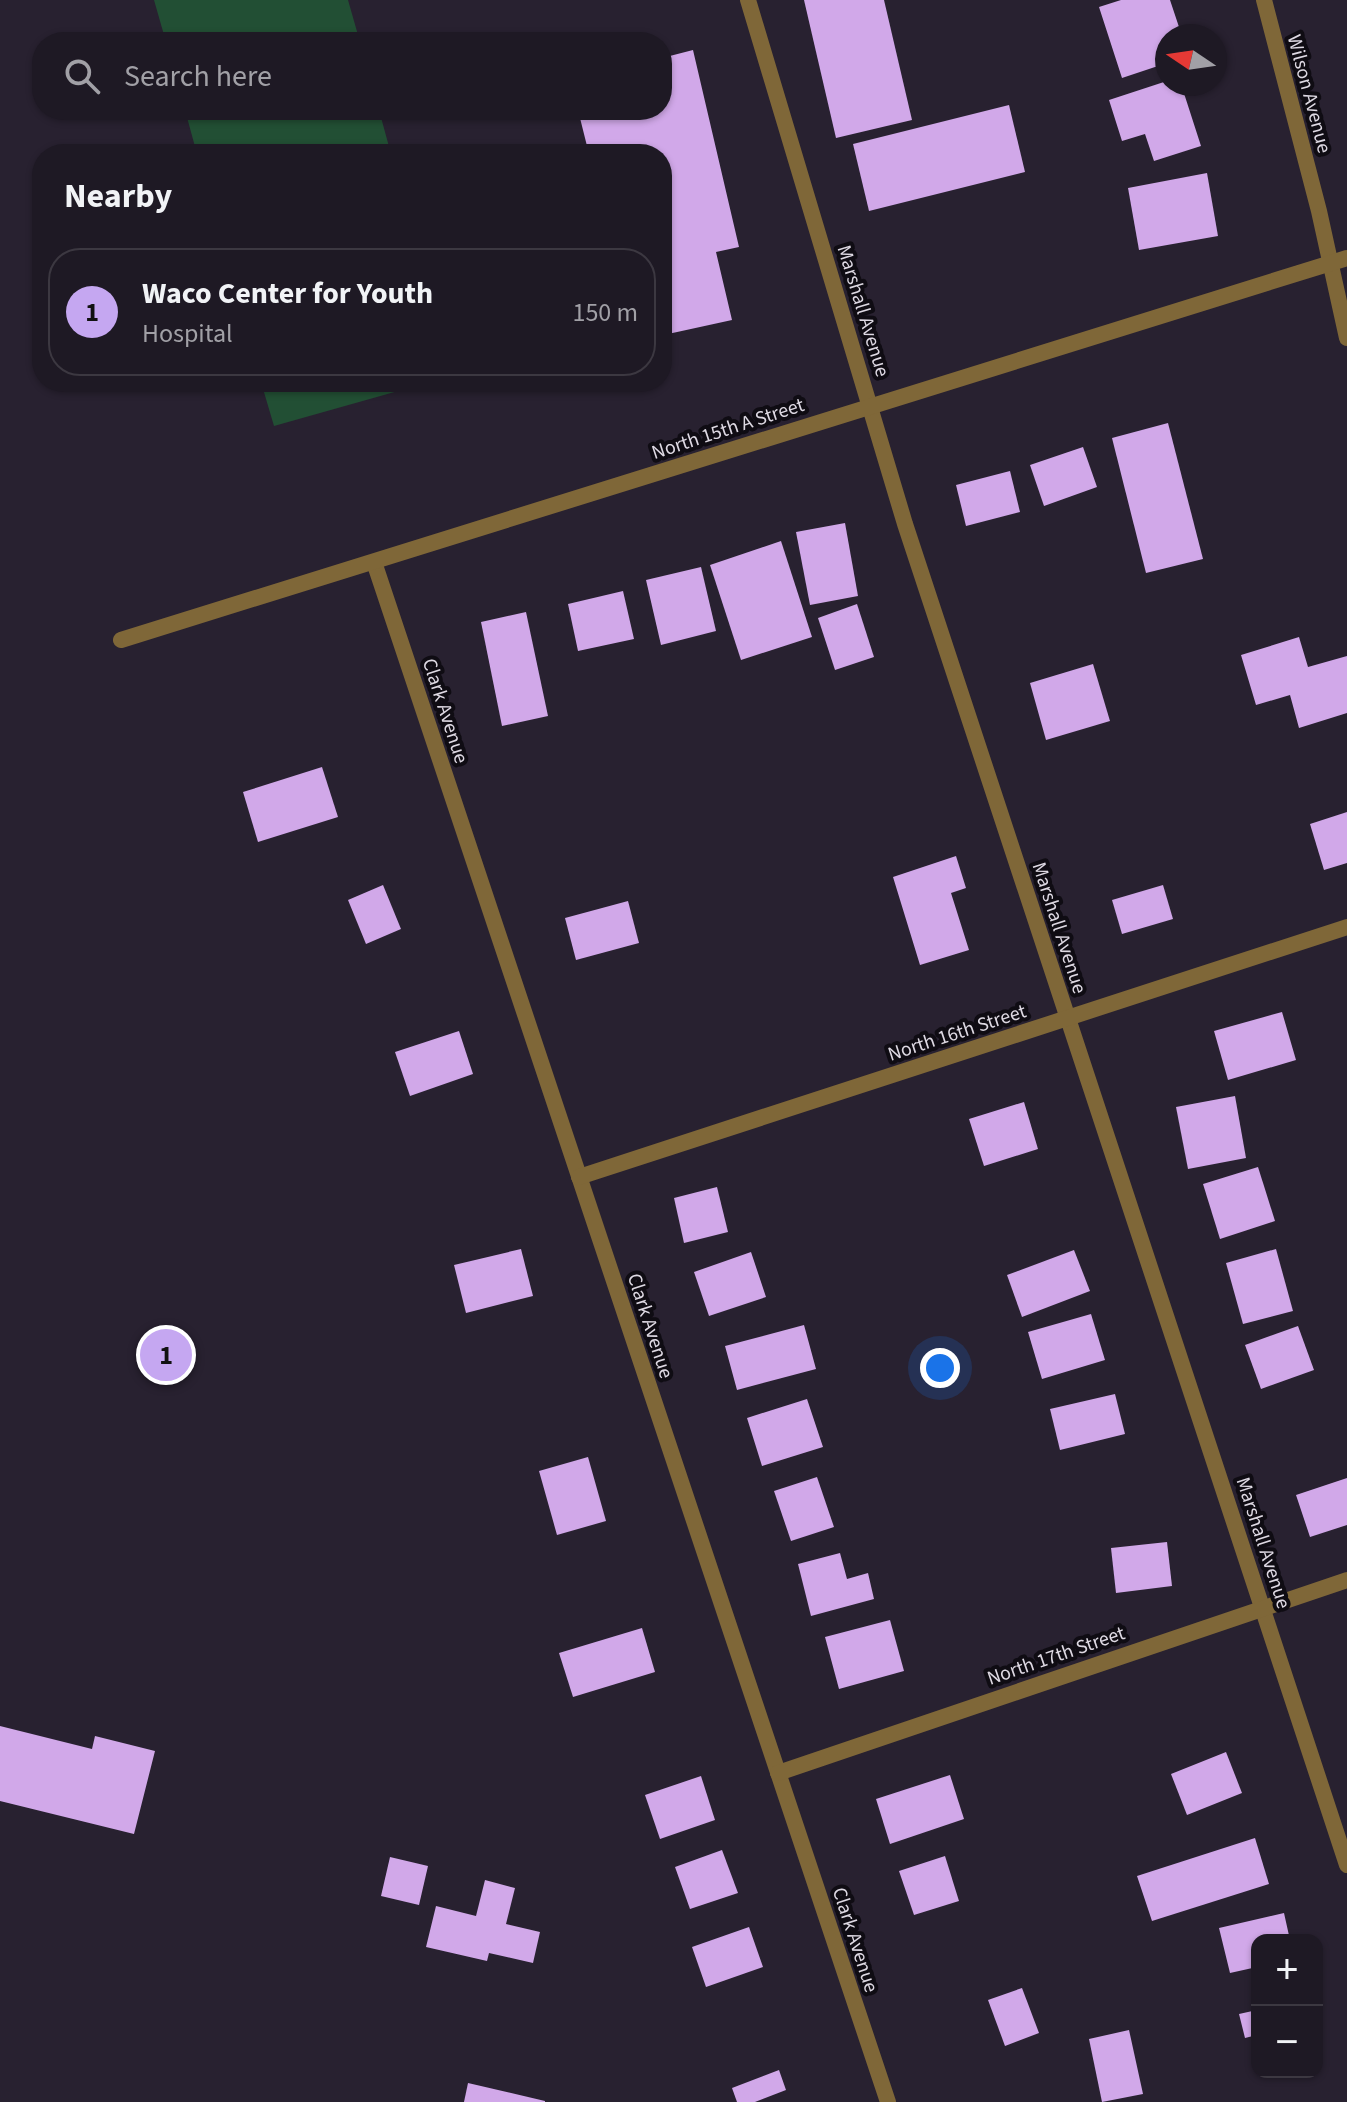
<!DOCTYPE html>
<meta charset="utf-8">
<style>
:root{--surface:#1e1924;--page:#2b2631;--text:#f1f3f6;--muted:#a1a0a6;--line:#3c3841;--accent:#c5a7f1}
body{margin:0;font-family:"Source Sans 3",sans-serif;background:var(--page);color:var(--text)}
.controls{position:absolute;right:24px;bottom:24px;display:grid;overflow:hidden;border-radius:16px;box-shadow:0 2px 6px #0004}
.controls button{width:72px;height:72px;display:grid;place-items:center;padding:0;border:0;border-bottom:2px solid var(--line);background:var(--surface);color:var(--text);font:40px sans-serif}
.compass{position:absolute;left:1155px;top:24px;width:72px;height:72px;border-radius:50%;background:var(--surface);box-shadow:0 2px 6px #0004;rotate:283deg}
.you{position:absolute;left:940px;top:1368px;width:28px;height:28px;margin:-20px;border:6px solid #fff;border-radius:50%;background:#1a73e8;box-shadow:0 0 0 12px #1a73e833}
.badge{display:grid;place-items:center;width:52px;height:52px;border-radius:50%;background:var(--accent);color:#111;font-size:26px;font-weight:700}
.pin{position:absolute;translate:-50% -50%;border:4px solid #fff;box-shadow:0 2px 8px #0006}
.list{margin:0;padding:0;list-style:none}
h2{display:flex;justify-content:space-between;align-items:center;height:104px;margin:0;padding:0 32px;font-size:34px}
h2 small{font-size:26px;font-weight:400;color:var(--muted)}
.list li{display:grid;grid-template-columns:52px 1fr auto;gap:24px;align-items:center;box-sizing:border-box;height:128px;margin:0 16px 16px;padding:0 16px;border:2px solid var(--line);border-radius:32px}
.list b{display:block;font-size:30px;white-space:nowrap}
.list p{margin:0;font-size:26px;white-space:nowrap;color:var(--muted)}
.list em{font-size:26px;font-style:normal;color:var(--muted)}
.icon{flex:none;width:44px;height:44px;fill:none;stroke:currentColor;stroke-width:2;stroke-linecap:round;stroke-linejoin:round}
.map{position:relative;flex:none;width:1347px;height:2102px;overflow:hidden}
.search{position:absolute;background:var(--surface);box-shadow:0 2px 6px #0004;left:32px;top:32px;width:640px;height:88px;display:flex;align-items:center;gap:20px;box-sizing:border-box;padding:0 28px;border-radius:32px;color:var(--muted);font-size:30px}
.panel{position:absolute;background:var(--surface);box-shadow:0 2px 6px #0004;left:32px;top:144px;width:640px;height:248px;border-radius:32px}
.map>svg:first-child{display:block}
.green{fill:#224f34}
.building{fill:#d1a8e9}
.lines{fill:none;stroke-linecap:round;stroke-linejoin:round}
.street{stroke:#7f6738;stroke-width:16}
.labels{text-anchor:middle;dominant-baseline:central;stroke-width:8;stroke-linejoin:round;paint-order:stroke}
.street-label{font-size:20px;fill:#ded9e3;stroke:#0f0c13}
</style>
<div class="map">
<svg width="1347" height="2102" viewBox="0 0 1347 2102">
<rect width="100%" height="100%" fill="#282130"/>
<!-- green -->
<g class="green">
<path d="M154,0H348L360,42H166Z"/>
<path d="M185,110H379L391,154H197Z"/>
<path d="M261,382H430L274,426Z"/>
</g>
<!-- building -->
<g class="building">
<path d="M804,0H884L912,120L836,138Z"/>
<path d="M1121,0H1170L1182,36H1167V63L1122,78L1099,7Z"/>
<path d="M693,50L739,247L716,252L732,320L668,334L662,308V154H589L578,110H662V58Z"/>
<path d="M1167,81V84H1181L1201,146L1154,161L1145,134L1122,141L1109,100Z"/>
<path d="M1009,105L1025,172L869,211L853,144Z"/>
<path d="M1207,173L1218,236L1139,250L1128,188Z"/>
<path d="M1168,423L1203,559L1146,573L1112,438Z"/>
<path d="M1083,447L1097,487L1044,506L1030,465Z"/>
<path d="M1010,471L1020,512L966,526L956,485Z"/>
<path d="M845,523L858,596L810,605L796,532Z"/>
<path d="M781,541L812,637L741,660L710,565Z"/>
<path d="M701,567L716,631L661,645L646,580Z"/>
<path d="M623,591L634,639L578,651L568,604Z"/>
<path d="M857,604L874,657L835,670L818,618Z"/>
<path d="M526,612L548,716L502,726L481,622Z"/>
<path d="M1299,637L1308,667L1347,656V713L1299,728L1290,695L1256,705L1241,655Z"/>
<path d="M1093,664L1110,721L1046,740L1030,683Z"/>
<path d="M322,767L338,817L258,842L243,792Z"/>
<path d="M1347,812V863L1324,870L1310,824Z"/>
<path d="M956,856L966,888L951,893L969,950L920,965L893,877Z"/>
<path d="M383,885L401,929L366,944L348,900Z"/>
<path d="M1163,885L1173,919L1122,934L1112,900Z"/>
<path d="M628,901L639,943L576,960L565,918Z"/>
<path d="M1282,1012L1296,1060L1228,1080L1214,1031Z"/>
<path d="M459,1031L473,1074L410,1096L395,1052Z"/>
<path d="M1235,1096L1246,1158L1188,1169L1176,1107Z"/>
<path d="M1024,1102L1038,1149L984,1166L969,1119Z"/>
<path d="M1258,1167L1275,1221L1220,1239L1203,1184Z"/>
<path d="M717,1187L728,1232L684,1243L674,1198Z"/>
<path d="M521,1249L533,1296L466,1313L454,1265Z"/>
<path d="M1276,1249L1293,1311L1243,1324L1226,1263Z"/>
<path d="M1074,1250L1090,1291L1022,1317L1007,1275Z"/>
<path d="M751,1252L766,1297L709,1316L694,1272Z"/>
<path d="M1091,1314L1105,1360L1042,1379L1028,1332Z"/>
<path d="M804,1325L816,1369L737,1390L725,1346Z"/>
<path d="M1298,1326L1314,1370L1261,1389L1245,1345Z"/>
<path d="M1115,1394L1125,1434L1060,1450L1050,1409Z"/>
<path d="M807,1399L823,1447L762,1466L747,1418Z"/>
<path d="M588,1457L606,1521L557,1535L539,1471Z"/>
<path d="M817,1477L834,1527L791,1541L774,1491Z"/>
<path d="M1347,1478V1525L1310,1537L1296,1495Z"/>
<path d="M1167,1542L1172,1586L1116,1593L1111,1548Z"/>
<path d="M840,1553L847,1579L868,1573L874,1599L811,1616L798,1564Z"/>
<path d="M890,1620L904,1671L839,1689L825,1637Z"/>
<path d="M642,1628L655,1672L573,1697L559,1653Z"/>
<path d="M0,1726L92,1749L95,1736L155,1751L134,1834L0,1801Z"/>
<path d="M1226,1752L1242,1793L1187,1815L1171,1774Z"/>
<path d="M950,1775L964,1819L890,1844L876,1799Z"/>
<path d="M701,1776L715,1820L660,1839L645,1795Z"/>
<path d="M1255,1838L1269,1884L1152,1921L1137,1876Z"/>
<path d="M722,1850L738,1893L690,1909L675,1867Z"/>
<path d="M945,1856L959,1901L914,1915L899,1871Z"/>
<path d="M390,1857L428,1866L419,1905L381,1896Z"/>
<path d="M485,1880L515,1888L506,1924L540,1932L533,1963L489,1953L487,1961L426,1947L436,1906L476,1916Z"/>
<path d="M1284,1913L1290,1940H1257V1967L1230,1973L1219,1928Z"/>
<path d="M749,1927L763,1967L706,1987L692,1947Z"/>
<path d="M1022,1988L1039,2033L1005,2046L988,2000Z"/>
<path d="M1257,2010V2035L1245,2038L1239,2014Z"/>
<path d="M1129,2030L1143,2094L1102,2102L1089,2039Z"/>
<path d="M779,2070L786,2090L755,2102H737L732,2088Z"/>
<path d="M468,2083L545,2101V2102H464Z"/>
</g>
<g class="lines">
<!-- street -->
<g class="street">
<path d="M748,0L905,524L1347,1865"/>
<path d="M1264,0L1319,211L1347,338"/>
<path d="M374,562L888,2102"/>
<path d="M121,640L1347,258"/>
<path d="M579,1177L1347,927"/>
<path d="M778,1773L1347,1580"/>
</g>
</g>
<g class="labels">
<!-- street labels -->
<g class="street-label">
<text transform="translate(1309 94) rotate(75)">Wilson Avenue</text>
<text transform="translate(863 311) rotate(73)">Marshall Avenue</text>
<text transform="translate(728 429) rotate(-18)">North 15th A Street</text>
<text transform="translate(445 711) rotate(72)">Clark Avenue</text>
<text transform="translate(1059 928) rotate(72)">Marshall Avenue</text>
<text transform="translate(957 1033) rotate(-18)">North 16th Street</text>
<text transform="translate(650 1326) rotate(72)">Clark Avenue</text>
<text transform="translate(1263 1543) rotate(72)">Marshall Avenue</text>
<text transform="translate(1056 1656) rotate(-19)">North 17th Street</text>
<text transform="translate(855 1940) rotate(72)">Clark Avenue</text>
</g>
</g>
</svg>
<div class="controls">
<button>+</button>
<button>−</button>
</div>
<svg class="compass" viewBox="-18 -18 36 36"><path d="M0-13l5 13h-10z" fill="#e53935"/><path d="M0 13l5-13h-10z" fill="#a1a0a6"/></svg>
<div class="you"></div>
<div class="pin badge" style="left:166px;top:1355px">1</div>
<div class="search"><svg class="icon" aria-label="search" viewBox="0 0 24 24"><circle cx="10" cy="10" r="6"/><path d="M15 15l6 6"/></svg>Search here</div>
<section class="panel">
<h2>Nearby<small></small></h2>
<ul class="list">
<li><span class="badge">1</span><div><b>Waco Center for Youth</b><p>Hospital</p></div><em>150 m</em></li>
</ul>
</section>
</div>
